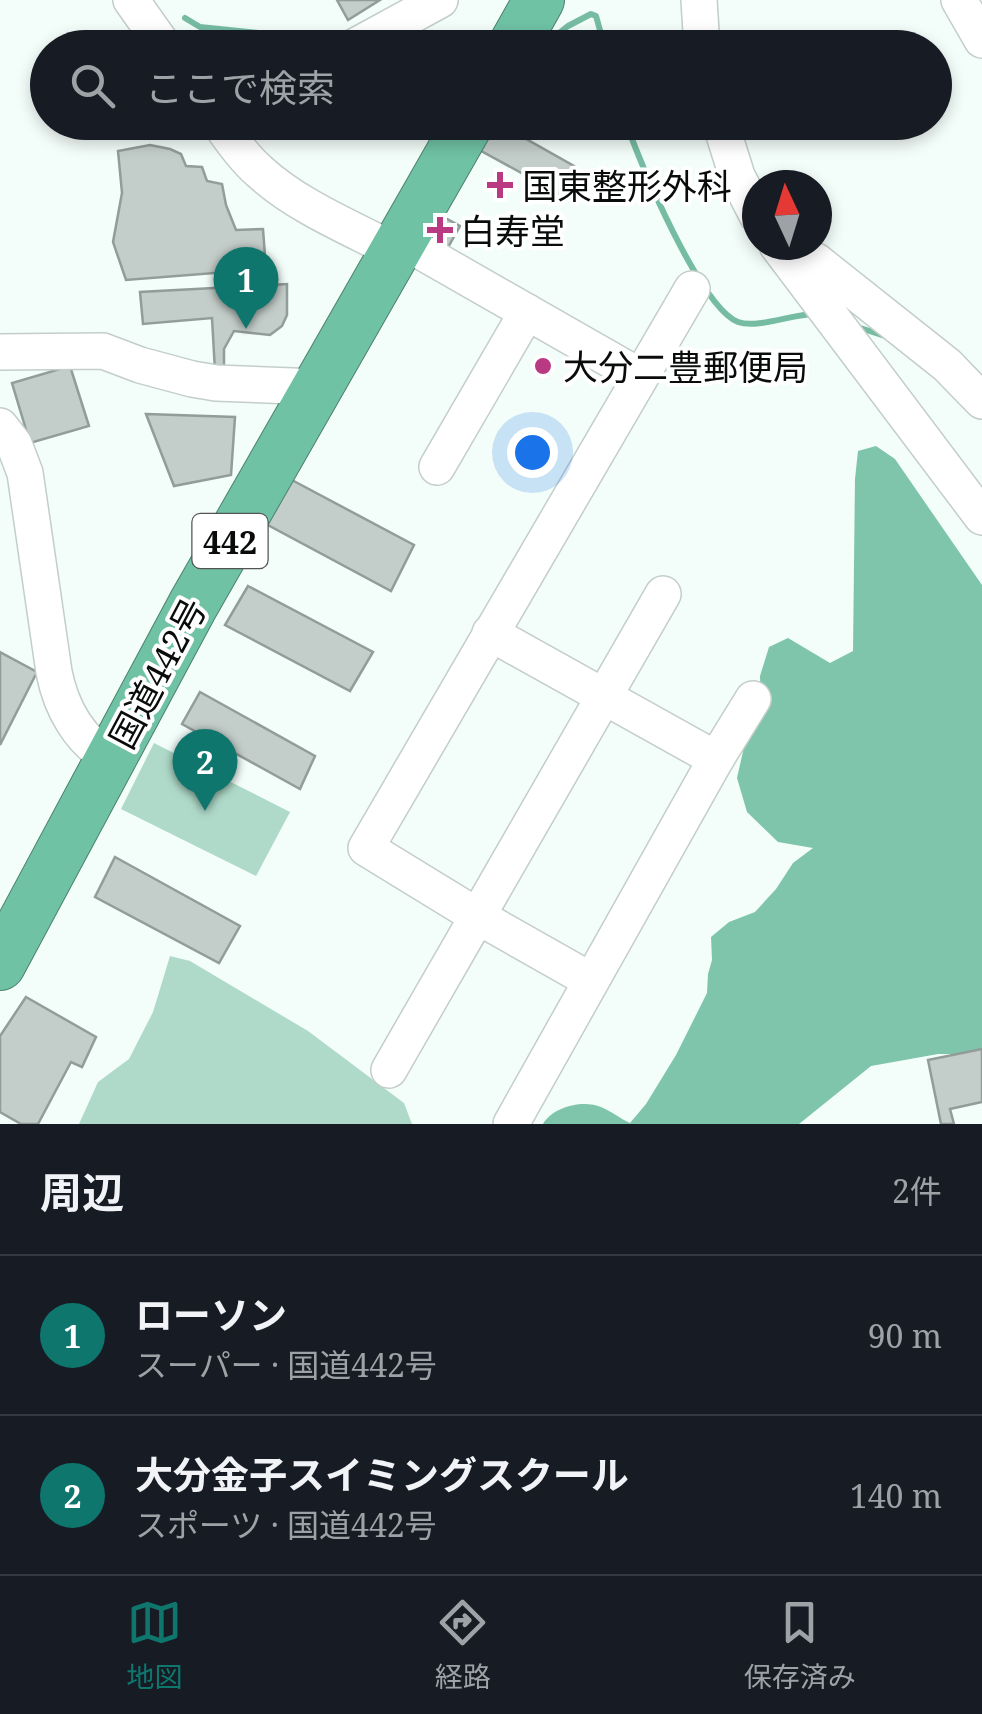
<!DOCTYPE html>
<html lang="ja">
<meta charset="utf-8">
<style>
:root{--surface:#171b24;--page:#20242c;--text:#f1f3f6;--muted:#9ea1a6;--line:#363941;--accent:#0f766e}
body{margin:0;font-family:"Noto Serif","Noto Sans JP",serif;background:var(--page);color:var(--text)}
.compass{position:absolute;left:742px;top:170px;width:90px;height:90px;border-radius:50%;background:var(--surface);box-shadow:0 5px 15px #0003;rotate:356deg}
.you{position:absolute;left:532px;top:452px;width:35px;height:35px;margin:-25px;border:8px solid #fff;border-radius:50%;background:#1a73e8;box-shadow:0 0 0 15px #1a73e833}
.badge{display:grid;place-items:center;width:65px;height:65px;border-radius:50%;background:var(--accent);color:#fff;font-size:32px;font-weight:700}
.pin{position:absolute;translate:-50% -82px;filter:drop-shadow(0 2px 5px #0008)}
.pin::after{content:'';position:absolute;top:52px;width:35px;height:30px;background:inherit;clip-path:polygon(0 0,100% 0,50% 100%)}
.list{margin:0;padding:0;list-style:none}
h2{display:flex;justify-content:space-between;align-items:center;height:130px;margin:0;padding:0 40px;font-size:42px}
h2 small{font-size:32px;font-weight:400;color:var(--muted)}
.list li{display:grid;grid-template-columns:65px 1fr auto;gap:30px;align-items:center;box-sizing:border-box;height:160px;padding:0 40px;border-top:2px solid var(--line)}
.list b{display:block;font-size:38px;white-space:nowrap}
.list p{margin:0;font-size:32px;white-space:nowrap;color:var(--muted)}
.list em{font-size:32px;font-style:normal;color:var(--muted)}
.icon{flex:none;width:55px;height:55px;fill:none;stroke:currentColor;stroke-width:2;stroke-linecap:round;stroke-linejoin:round}
.map{position:relative;flex:none;width:982px;height:1124px;overflow:hidden}
.search{position:absolute;background:var(--surface);box-shadow:0 5px 15px #0003;left:30px;right:30px;top:30px;height:110px;display:flex;align-items:center;gap:25px;box-sizing:border-box;padding:0 35px;border-radius:55px;color:var(--muted);font-size:38px}
.sheet{height:450px;background:var(--surface)}
nav{display:flex;justify-content:space-around;align-items:center;box-sizing:border-box;height:140px;border-top:2px solid var(--line);background:var(--surface);font-size:28px;color:var(--muted)}
nav a{display:grid;justify-items:center;gap:5px}
nav .on{color:var(--accent)}
.map>svg:first-child{display:block}
.green{fill:#afdac9}
.forest{fill:#7ec5ab}
.lines{fill:none;stroke-linecap:round;stroke-linejoin:round}
.stream{stroke:#76bca2;stroke-width:6}
.building{fill:#c3cdc9;stroke:#929c98;stroke-width:2.5}
.minor-casing{stroke:#c4cec9;stroke-width:38}
.highway-casing{stroke:#4b826e;stroke-width:52}
.minor{stroke:#fff;stroke-width:35}
.highway{stroke:#6fc2a4;stroke-width:50}
.poi-dot{fill:#b93983;stroke:#fff;stroke-width:4}
.labels{text-anchor:middle;dominant-baseline:central;stroke-width:8;stroke-linejoin:round;paint-order:stroke}
.shield{fill:#fff;stroke:#535554;stroke-width:2.5}
.shield-label{font-size:32px;font-weight:bold;fill:#090c0b}
.poi-label{font-size:35px;fill:#090c0b;stroke:#fff;text-anchor:start}
.street-label{font-size:35px;fill:#090c0b;stroke:#fff}
</style>
<div class="map">
<svg width="982" height="1124" viewBox="0 0 982 1124">
<rect width="100%" height="100%" fill="#f3fdf9"/>
<!-- green -->
<g class="green">
<path d="M154,743L290,812L256,876L121,809Z"/>
<path d="M170,956L190,961L308,1031L404,1103L412,1124H79L98,1082L129,1059L153,1012Z"/>
</g>
<!-- forest -->
<path class="forest" d="M876,446L895,459L982,585V1054H938L871,1066L799,1124H543C552,1107 583,1099 601,1107C611,1111 621,1119 630,1123L646,1104L676,1055L707,993L708,974L712,960L711,937L729,922L755,912L776,889L793,863L813,848L778,842L747,812L737,778L747,734L761,716L760,676L769,647L788,638L830,663L853,651L855,479L858,451Z"/>
<g class="lines">
<!-- stream -->
<g class="stream">
<path d="M185,18L200,27L288,36L297,48"/>
<path d="M540,48L568,26L591,14L596,16L605,48"/>
<path d="M626,122C639,162 701,308 738,322C757,329 793,314 814,314"/>
<path d="M854,326L885,336"/>
</g>
</g>
<!-- building -->
<g class="building">
<path d="M337,0H380L348,20Z"/>
<path d="M488,122H496L574,166L558,193L474,147Z"/>
<path d="M150,145L170,149L181,154L186,166L202,167L207,181L222,184L226,205L236,230L263,229L266,269L126,280L113,242L122,193L118,151Z"/>
<path d="M438,214L460,226L446,251L422,233Z"/>
<path d="M287,284V315L282,326L270,335L234,331L224,349V370L215,371L212,318L143,324L140,292Z"/>
<path d="M70,366L89,426L30,443L12,383Z"/>
<path d="M146,414L235,417L231,475L174,486Z"/>
<path d="M290,479L414,545L391,591L266,524Z"/>
<path d="M248,586L373,652L350,691L225,625Z"/>
<path d="M0,652L37,672L0,745Z"/>
<path d="M200,692L315,756L300,789L182,724Z"/>
<path d="M115,857L240,926L219,963L95,897Z"/>
<path d="M26,997L96,1037L82,1067L71,1062L38,1124H21L0,1112V1036Z"/>
<path d="M982,1049V1102L950,1109L954,1124H941L928,1060Z"/>
</g>
<g class="lines">
<!-- minor casing -->
<g class="minor-casing">
<g id="minor">
<path d="M131,0L165,48"/>
<path d="M699,0L702,48"/>
<path d="M959,0L982,40"/>
<path d="M352,48L440,0"/>
<path d="M219,122C231,140 243,157 259,171C297,206 349,227 395,251"/>
<path d="M720,122L737,176L757,215"/>
<path d="M401,240L639,376"/>
<path d="M777,245L982,517"/>
<path d="M787,258L797,252L816,261L947,365L982,401"/>
<path d="M0,352L103,351L140,365L192,379L216,383L318,387"/>
<path d="M0,426L14,444L25,473L54,672C61,708 79,740 111,759"/>
<path d="M437,467L527,312"/>
<path d="M490,633L716,759"/>
<path d="M590,980L477,916L366,848L692,289"/>
<path d="M389,1070L663,594"/>
<path d="M511,1124L716,759L753,699"/>
</g>
</g>
<!-- highway casing -->
<g class="highway-casing">
<g id="highway">
<path d="M512,48L539,0"/>
<path d="M0,965L193,605L469,122"/>
</g>
</g>
<!-- minor -->
<use href="#minor" class="minor"/>
<!-- highway -->
<use href="#highway" class="highway"/>
</g>
<!-- markers -->
<g class="poi-dot">
<path d="M495 170h10v10h10v10h-10v10h-10v-10h-10v-10h10z"/>
<path d="M435 215h10v10h10v10h-10v10h-10v-10h-10v-10h10z"/>
<circle cx="543" cy="366" r="10"/>
</g>
<g class="labels">
<!-- shield labels -->
<rect class="shield" x="192.5" y="514" width="75" height="54" rx="8"/>
<g class="shield-label">
<text x="230" y="541">442</text>
</g>
<!-- poi labels -->
<g class="poi-label">
<text x="522" y="185">国東整形外科</text>
<text x="460" y="230">白寿堂</text>
<text x="563" y="366">大分二豊郵便局</text>
</g>
<!-- street labels -->
<g class="street-label">
<text transform="translate(157 673) rotate(-62)">国道442号</text>
</g>
</g>
</svg>
<svg class="compass" viewBox="-18 -18 36 36"><path d="M0-13l5 13h-10z" fill="#e53935"/><path d="M0 13l5-13h-10z" fill="#9ea1a6"/></svg>
<div class="you"></div>
<div class="pin badge" style="left:246px;top:329px">1</div>
<div class="pin badge" style="left:205px;top:811px">2</div>
<div class="search"><svg class="icon" aria-label="search" viewBox="0 0 24 24"><circle cx="10" cy="10" r="6"/><path d="M15 15l6 6"/></svg>ここで検索</div>
</div>
<section class="sheet">
<h2>周辺<small>2件</small></h2>
<ul class="list">
<li><span class="badge">1</span><div><b>ローソン</b><p>スーパー · 国道442号</p></div><em>90 m</em></li>
<li><span class="badge">2</span><div><b>大分金子スイミングスクール</b><p>スポーツ · 国道442号</p></div><em>140 m</em></li>
</ul>
</section>
<nav>
<a class="on"><svg class="icon" aria-label="map" viewBox="0 0 24 24"><path d="M3 6l6-2 6 2 6-2v14l-6 2-6-2-6 2zM9 4v14M15 6v14"/></svg>地図</a>
<a><svg class="icon" aria-label="directions" viewBox="0 0 24 24"><path d="M12 3l9 9-9 9-9-9zM9 14v-3h6M13 9l2 2-2 2"/></svg>経路</a>
<a><svg class="icon" aria-label="saved" viewBox="0 0 24 24"><path d="M7 4h10v16l-5-4-5 4z"/></svg>保存済み</a>
</nav>
